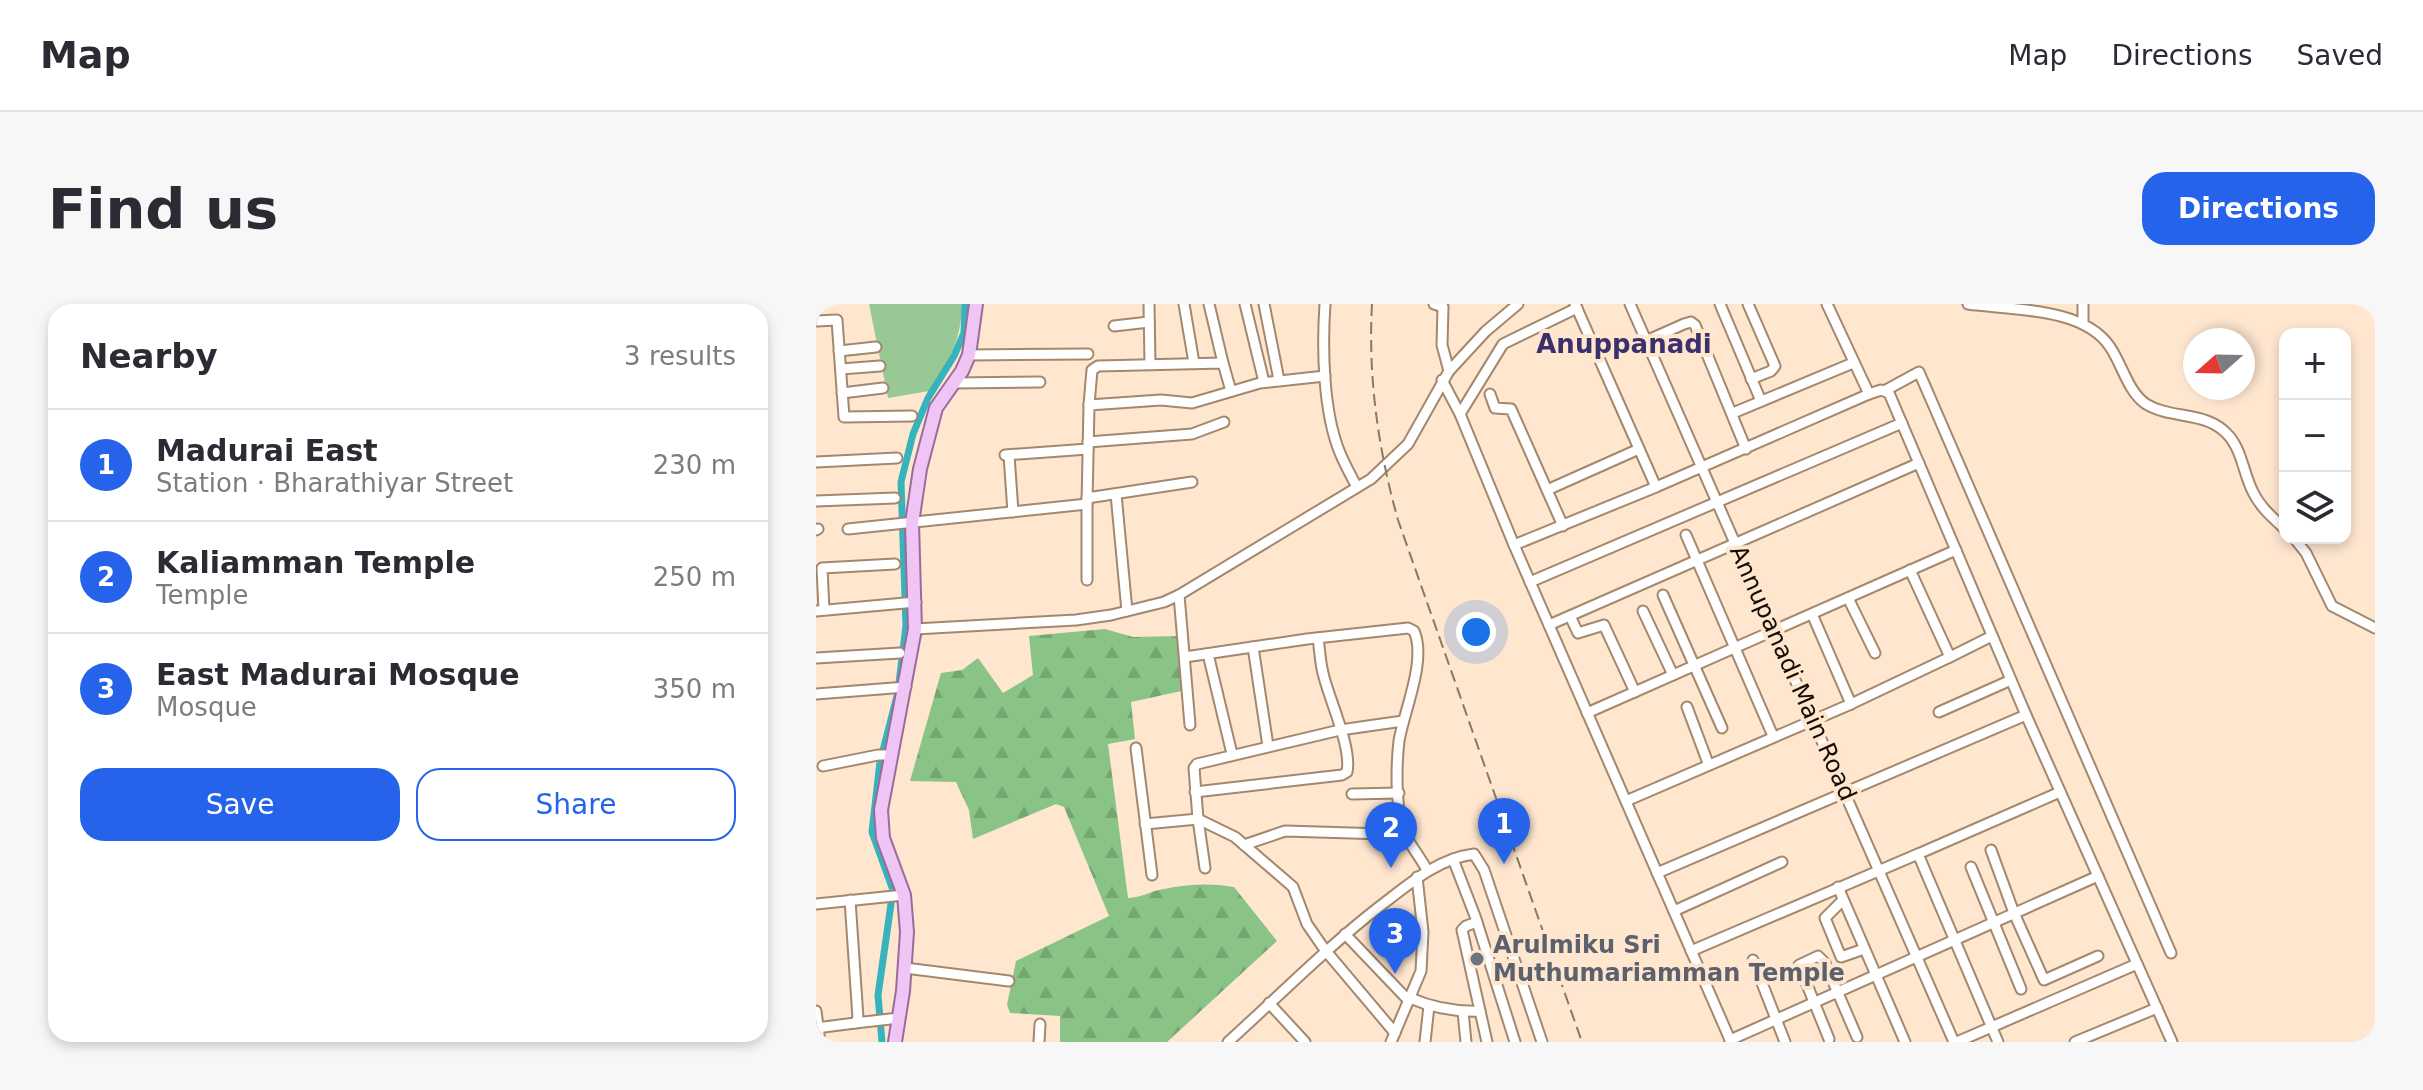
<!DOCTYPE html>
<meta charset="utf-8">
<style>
:root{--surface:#fff;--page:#f7f7f7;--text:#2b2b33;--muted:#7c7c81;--line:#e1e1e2;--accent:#2563eb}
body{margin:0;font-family:"DejaVu Sans",sans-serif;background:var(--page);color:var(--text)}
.controls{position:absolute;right:24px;top:24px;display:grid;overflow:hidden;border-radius:16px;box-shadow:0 4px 12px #0003}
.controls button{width:72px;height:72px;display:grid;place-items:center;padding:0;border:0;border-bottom:2px solid var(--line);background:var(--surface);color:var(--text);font:40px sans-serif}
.compass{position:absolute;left:1367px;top:24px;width:72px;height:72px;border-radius:50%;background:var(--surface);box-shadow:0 4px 12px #0003;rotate:250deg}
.you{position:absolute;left:660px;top:328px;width:28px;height:28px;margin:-20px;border:6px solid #fff;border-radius:50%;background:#1a73e8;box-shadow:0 0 0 12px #1a73e833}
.badge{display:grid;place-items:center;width:52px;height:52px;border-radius:50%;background:var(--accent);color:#fff;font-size:26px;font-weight:700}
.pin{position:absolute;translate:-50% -66px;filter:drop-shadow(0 2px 4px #0008)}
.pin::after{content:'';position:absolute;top:42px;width:28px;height:24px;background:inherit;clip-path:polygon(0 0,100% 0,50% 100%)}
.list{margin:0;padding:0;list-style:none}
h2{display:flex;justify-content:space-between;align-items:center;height:104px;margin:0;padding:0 32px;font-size:34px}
h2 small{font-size:26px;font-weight:400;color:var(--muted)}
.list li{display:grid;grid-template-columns:52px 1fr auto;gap:24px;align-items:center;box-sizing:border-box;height:112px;padding:0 32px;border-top:2px solid var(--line)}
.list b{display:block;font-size:30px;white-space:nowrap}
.list p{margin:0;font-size:26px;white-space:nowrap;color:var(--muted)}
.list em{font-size:26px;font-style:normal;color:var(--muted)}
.actions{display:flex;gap:16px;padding:24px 32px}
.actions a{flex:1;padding:18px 0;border:2px solid var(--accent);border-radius:24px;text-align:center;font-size:28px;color:var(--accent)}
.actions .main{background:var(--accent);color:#fff}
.icon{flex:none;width:44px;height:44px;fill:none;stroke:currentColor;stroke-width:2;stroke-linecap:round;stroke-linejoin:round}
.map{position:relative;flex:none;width:1559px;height:738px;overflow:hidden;border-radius:24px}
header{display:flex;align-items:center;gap:48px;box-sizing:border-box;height:112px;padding:0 40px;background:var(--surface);border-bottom:2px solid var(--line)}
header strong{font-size:38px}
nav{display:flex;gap:44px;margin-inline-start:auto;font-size:28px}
.intro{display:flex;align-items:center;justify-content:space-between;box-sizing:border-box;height:192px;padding:0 48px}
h1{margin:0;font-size:56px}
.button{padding:20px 36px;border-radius:24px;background:var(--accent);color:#fff;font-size:28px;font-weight:700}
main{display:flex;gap:48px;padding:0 48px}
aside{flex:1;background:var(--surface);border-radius:24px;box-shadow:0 4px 12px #0003}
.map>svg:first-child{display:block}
.forest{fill:url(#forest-firs)}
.pitch{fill:#98c894}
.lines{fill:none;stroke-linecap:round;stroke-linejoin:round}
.canal{stroke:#36b3bc;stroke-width:7}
.minor-casing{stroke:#a3886d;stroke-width:13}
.major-casing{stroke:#9b6b9c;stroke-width:16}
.minor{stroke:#fff;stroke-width:9}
.major{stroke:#efc5f5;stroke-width:12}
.rail{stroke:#897869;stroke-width:2;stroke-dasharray:12 6;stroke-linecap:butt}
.worship-dot{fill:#6b7280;stroke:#fee6cf;stroke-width:3}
.labels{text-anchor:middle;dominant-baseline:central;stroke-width:8;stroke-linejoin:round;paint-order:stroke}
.street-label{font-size:24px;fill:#140b03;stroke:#fee6cf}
.worship-label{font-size:24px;font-weight:bold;fill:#5b616d;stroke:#fee6cf;text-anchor:start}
.neighbourhood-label{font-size:26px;font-weight:bold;fill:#3c306c;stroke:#fee6cf}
</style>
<header>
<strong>Map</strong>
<nav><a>Map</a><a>Directions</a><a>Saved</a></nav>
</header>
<div class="intro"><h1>Find us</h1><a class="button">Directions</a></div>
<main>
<aside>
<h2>Nearby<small>3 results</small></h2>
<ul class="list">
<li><span class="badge">1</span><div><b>Madurai East</b><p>Station · Bharathiyar Street</p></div><em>230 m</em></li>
<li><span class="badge">2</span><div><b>Kaliamman Temple</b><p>Temple</p></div><em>250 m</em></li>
<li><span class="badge">3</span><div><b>East Madurai Mosque</b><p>Mosque</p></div><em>350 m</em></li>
</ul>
<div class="actions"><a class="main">Save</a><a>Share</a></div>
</aside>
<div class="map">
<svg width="1559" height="738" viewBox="0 0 1559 738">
<defs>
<pattern id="forest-firs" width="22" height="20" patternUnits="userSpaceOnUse" patternTransform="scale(2)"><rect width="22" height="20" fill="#89c385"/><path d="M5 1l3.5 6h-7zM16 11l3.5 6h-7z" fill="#75a671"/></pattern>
</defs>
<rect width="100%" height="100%" fill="#fee6cf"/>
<!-- forest -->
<path class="forest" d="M289,325L317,333L365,332L370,386L315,398L319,435L292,440L312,594C328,593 334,587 348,585C372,580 394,579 418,583L461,637L351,738H244V712L194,709L191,701L200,657L293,612L248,503L240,500L157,535L153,506L140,478L94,477L125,369L146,366L162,354L187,389L217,371L213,332Z"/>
<!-- pitch -->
<path class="pitch" d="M53,0H146C145,38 133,57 113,87L72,94Z"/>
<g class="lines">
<!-- canal -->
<g class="canal">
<path d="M83,379L90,322L85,178L97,130L112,94L138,52L148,29L149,0"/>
<path d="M66,738L62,691L77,586L56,528L64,458L81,392"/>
</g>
<!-- minor casing -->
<g class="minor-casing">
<g id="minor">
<path d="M333,0L334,60"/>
<path d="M368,0L378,59"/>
<path d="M393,0L407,59"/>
<path d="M429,0L448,78"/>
<path d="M448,0L463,76"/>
<path d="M509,0C506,44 507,108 524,149C529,161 535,172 541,183"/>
<path d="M618,0L627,3L626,41L633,67"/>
<path d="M759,0L840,183"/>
<path d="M814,0L1138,738"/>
<path d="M904,0L945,97"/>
<path d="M932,0L959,62L955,67L935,75"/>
<path d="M1152,0C1195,6 1268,3 1294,43C1306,60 1312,88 1330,100C1356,116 1391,106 1413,132C1426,147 1428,171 1437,188C1444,203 1457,214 1469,225"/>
<path d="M1267,0V20"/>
<path d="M0,17L21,16L28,113L96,112"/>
<path d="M298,22L333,18"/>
<path d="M832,36L868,20L875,18L879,21L930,145"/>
<path d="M23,47L60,43"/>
<path d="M153,51L272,50"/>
<path d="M25,65L64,62"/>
<path d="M626,76L644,110L698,241L915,738"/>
<path d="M137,79L224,78"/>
<path d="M1070,86L1103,68L1355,649"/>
<path d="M26,89L67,84"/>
<path d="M674,90L679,104L695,105L731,186L823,145"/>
<path d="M273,101L276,66L282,62L407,59L415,87"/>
<path d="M917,109L1037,59"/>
<path d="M644,110L687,40L761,4"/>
<path d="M272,138L376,130L408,118"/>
<path d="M189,151L272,145"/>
<path d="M193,151L197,208"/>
<path d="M0,158L81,154"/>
<path d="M731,186L747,222"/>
<path d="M300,190L311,307"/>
<path d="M271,194L376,178"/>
<path d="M0,197L79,194"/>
<path d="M32,225L271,200L273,101L345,96L376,99L444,79L509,72"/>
<path d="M0,226L2,225"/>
<path d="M870,231L957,432"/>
<path d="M1478,234L1490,249L1516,302L1559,324"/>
<path d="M698,241L840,183L1053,90"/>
<path d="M271,276V200"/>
<path d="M714,278L1086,119"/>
<path d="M363,291L374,421"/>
<path d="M847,291L906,424"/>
<path d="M1032,294L1059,349"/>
<path d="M8,306L6,264L79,260"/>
<path d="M0,307L100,298"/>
<path d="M827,307L857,371"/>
<path d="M996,310L1035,400"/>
<path d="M754,312L762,329L788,321L819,388"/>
<path d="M733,321L1103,159"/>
<path d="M99,325L260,316L295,311L348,298L363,291L555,175L592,140L633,67L670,27L702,0"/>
<path d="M437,343L452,442"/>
<path d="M392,350L416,450"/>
<path d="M369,353L491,335L592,324L598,327C611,356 588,407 583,437C580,463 580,498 586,524C589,534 605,554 611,566"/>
<path d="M1134,353L1176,332"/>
<path d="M0,354L84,349"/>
<path d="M0,390L90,383"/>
<path d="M871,403L892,459"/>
<path d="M1123,408L1195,376"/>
<path d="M771,409L1140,246"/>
<path d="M1210,411L1356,738"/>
<path d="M320,444L336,571"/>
<path d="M7,462L62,451H76"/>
<path d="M379,488L526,471L531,468C536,444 514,397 508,373C504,360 504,347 502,334"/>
<path d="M536,490L583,489"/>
<path d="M810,497L1035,400L1134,353L1094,266"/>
<path d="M329,520L382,515L419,533L477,583L491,620L509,646L579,729"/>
<path d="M428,541L469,527L568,530L587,527"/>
<path d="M1175,546L1198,609L1228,676L1282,652"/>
<path d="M1102,550L1244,488"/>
<path d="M637,555L659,612L699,738"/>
<path d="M1155,563L1205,685"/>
<path d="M389,564L382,515L378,464L381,460L524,426L587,417"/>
<path d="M841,569L1210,411L1073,89L1065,86L1053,90L1011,0"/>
<path d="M1022,583L1089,738"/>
<path d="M1027,596L1009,614L1025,653L1048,645"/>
<path d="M0,600L88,591"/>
<path d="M858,607L966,558"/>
<path d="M661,618L650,622L646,626L664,707"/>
<path d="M529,630L593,697"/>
<path d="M875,647L1102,550L1182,738"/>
<path d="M937,656L969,738"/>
<path d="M89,664L193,677"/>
<path d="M594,694C617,704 639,708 664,707L671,738"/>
<path d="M453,699L489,738"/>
<path d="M0,707L4,738"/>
<path d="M647,708L650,738"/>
<path d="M39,719L83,714"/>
<path d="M0,724L39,719L42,714L34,596"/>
<path d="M1013,735L983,661L1002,652L1009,659L1041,733"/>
<path d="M914,736L1282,572"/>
<path d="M223,738L224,720"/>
<path d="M412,738C462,693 509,645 563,603C592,581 620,555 658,550L668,566L726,738"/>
<path d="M575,738L605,667L607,628L601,573"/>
<path d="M609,738L613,702"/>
<path d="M1141,738L1321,660"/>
<path d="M1259,738L1341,704"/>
</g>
</g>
<!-- major casing -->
<g class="major-casing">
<path id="major" d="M79,738L87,687L91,628L88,591L67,534L65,506L99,325L96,219L104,165L120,104L146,67L153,51L160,0"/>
</g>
<!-- minor -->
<use href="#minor" class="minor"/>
<!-- major -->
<use href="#major" class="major"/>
<!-- rail -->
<path class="rail" d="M556,0C552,74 562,145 582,216L766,738"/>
</g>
<!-- markers -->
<circle class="worship-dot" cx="661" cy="655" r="8"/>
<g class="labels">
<!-- street labels -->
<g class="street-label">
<text transform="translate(977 369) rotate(66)">Annupanadi Main Road</text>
</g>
<!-- worship labels -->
<g class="worship-label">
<text x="677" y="641">Arulmiku Sri<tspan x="677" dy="28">Muthumariamman Temple</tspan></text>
</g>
<!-- neighbourhood labels -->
<g class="neighbourhood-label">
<text x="808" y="40">Anuppanadi</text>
</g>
</g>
</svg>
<div class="controls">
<button>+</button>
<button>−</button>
<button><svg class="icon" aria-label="layers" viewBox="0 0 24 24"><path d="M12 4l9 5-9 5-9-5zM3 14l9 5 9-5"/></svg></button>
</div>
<svg class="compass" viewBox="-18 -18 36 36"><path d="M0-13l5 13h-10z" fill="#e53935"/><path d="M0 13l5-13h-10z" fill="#7c7c81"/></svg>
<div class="you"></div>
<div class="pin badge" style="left:688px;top:560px">1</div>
<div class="pin badge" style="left:575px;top:564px">2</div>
<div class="pin badge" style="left:579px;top:670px">3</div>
</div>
</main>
